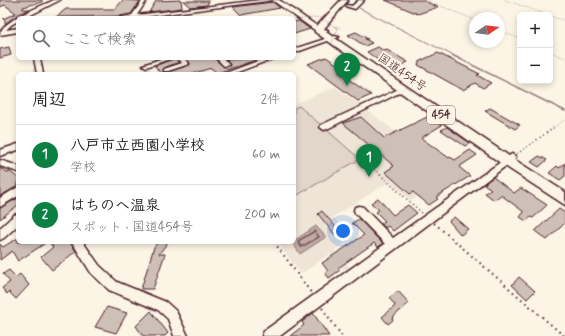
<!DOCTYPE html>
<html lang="ja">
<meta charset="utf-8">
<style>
:root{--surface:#fff;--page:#f6f6f6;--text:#202124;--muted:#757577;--line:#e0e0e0;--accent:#0b8043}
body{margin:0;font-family:Mynerve,"Klee One",sans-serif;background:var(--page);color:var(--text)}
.controls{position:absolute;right:12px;top:12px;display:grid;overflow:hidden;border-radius:6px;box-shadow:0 2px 6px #0003}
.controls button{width:36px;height:36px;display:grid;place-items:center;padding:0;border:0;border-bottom:1px solid var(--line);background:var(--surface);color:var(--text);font:20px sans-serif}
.compass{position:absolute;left:469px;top:12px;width:36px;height:36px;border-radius:50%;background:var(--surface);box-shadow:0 2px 6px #0003;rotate:77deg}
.you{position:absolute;left:343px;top:231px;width:14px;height:14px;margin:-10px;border:3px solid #fff;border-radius:50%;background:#1a73e8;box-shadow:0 0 0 6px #1a73e833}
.badge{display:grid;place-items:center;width:26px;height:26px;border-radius:50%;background:var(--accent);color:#fff;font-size:13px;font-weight:700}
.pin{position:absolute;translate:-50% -33px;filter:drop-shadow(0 1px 2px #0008)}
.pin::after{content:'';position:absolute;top:21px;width:14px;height:12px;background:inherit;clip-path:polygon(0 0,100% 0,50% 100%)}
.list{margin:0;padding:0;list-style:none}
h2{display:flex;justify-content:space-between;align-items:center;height:52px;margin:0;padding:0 16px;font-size:17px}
h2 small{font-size:13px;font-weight:400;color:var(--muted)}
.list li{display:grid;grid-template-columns:26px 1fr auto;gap:12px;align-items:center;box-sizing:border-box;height:60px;padding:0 16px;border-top:1px solid var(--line)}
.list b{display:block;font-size:15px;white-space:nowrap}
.list p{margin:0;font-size:13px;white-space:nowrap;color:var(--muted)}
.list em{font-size:13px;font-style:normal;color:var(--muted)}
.icon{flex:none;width:22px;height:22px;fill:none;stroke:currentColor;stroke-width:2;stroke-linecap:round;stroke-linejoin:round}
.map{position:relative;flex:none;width:565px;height:336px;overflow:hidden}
.search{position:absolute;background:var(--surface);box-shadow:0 2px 6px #0003;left:16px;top:16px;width:280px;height:44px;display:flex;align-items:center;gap:10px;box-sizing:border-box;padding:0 14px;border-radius:6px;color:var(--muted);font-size:15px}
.panel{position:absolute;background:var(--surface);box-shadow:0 2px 6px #0003;left:16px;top:72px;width:280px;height:172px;border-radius:6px}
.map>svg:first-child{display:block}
.built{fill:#eee5d7}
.green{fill:#e2d5ca;stroke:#967a7a}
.water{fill:#c0aca5;stroke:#917474}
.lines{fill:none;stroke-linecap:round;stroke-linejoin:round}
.shore{stroke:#79575c;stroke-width:1.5}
.stream-far1{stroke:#917474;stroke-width:1}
.stream{stroke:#917474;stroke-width:1.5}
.building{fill:#cfc0b7;stroke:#4a1f2b}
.minor-casing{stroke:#4a1f2b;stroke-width:3}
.major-casing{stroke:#4a1f2b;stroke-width:3}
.highway-casing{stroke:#4a1f2b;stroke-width:3}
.path-far2{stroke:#4a1f2b;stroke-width:1;stroke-dasharray:0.5 2;stroke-linecap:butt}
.path-far1{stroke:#4a1f2b;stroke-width:1.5;stroke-dasharray:1 3;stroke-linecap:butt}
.path{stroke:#4a1f2b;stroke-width:2;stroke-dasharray:1.5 4;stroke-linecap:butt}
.minor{fill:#fcf5e5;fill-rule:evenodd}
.major{fill:#fcf5e5;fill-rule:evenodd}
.highway{fill:#fcf5e5;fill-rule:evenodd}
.path-bridge{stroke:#4a1f2b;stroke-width:1;stroke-dasharray:0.5 2;stroke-linecap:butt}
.labels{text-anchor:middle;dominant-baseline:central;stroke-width:4;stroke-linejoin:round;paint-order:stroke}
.shield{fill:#fcf5e5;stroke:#7f5f63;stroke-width:1}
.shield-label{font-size:11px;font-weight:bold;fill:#4a1f2b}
.street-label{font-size:12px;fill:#4a1f2b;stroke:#fcf5e5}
</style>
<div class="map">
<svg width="565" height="336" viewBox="0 0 565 336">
<rect width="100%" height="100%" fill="#fcf5e5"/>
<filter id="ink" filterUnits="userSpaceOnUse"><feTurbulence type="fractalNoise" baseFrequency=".025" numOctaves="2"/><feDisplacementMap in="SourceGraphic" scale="8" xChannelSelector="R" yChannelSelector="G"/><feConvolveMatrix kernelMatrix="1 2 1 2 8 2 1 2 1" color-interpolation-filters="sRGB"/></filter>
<g filter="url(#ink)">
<!-- built -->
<path class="built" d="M335,87L362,106L397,89L401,92L366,109L451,173L411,201L389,182L333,217L352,238L335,250L353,271L348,275L330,254L301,274L277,242H294V104Z"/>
<!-- green -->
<path class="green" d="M299,106L360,159L294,197V108Z"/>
<!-- water -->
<path class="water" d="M316,226L326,237L300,254L292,242Z"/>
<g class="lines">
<!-- shore -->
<path class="shore" d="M315,231L319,237L301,247L298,241Z"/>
<!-- stream-far1 -->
<path class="stream-far1" d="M359,8L454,56"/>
<!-- stream -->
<path class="stream" d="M452,55L565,111"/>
</g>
<!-- building -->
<g class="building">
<path d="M0,0H42V2L23,7V9H30L18,14L5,24V20L3,19L16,13L5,5L0,7Z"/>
<path d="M123,0L140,1L131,14L120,16L56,17L66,9H115Z"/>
<path d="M181,0L182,8L149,12L156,1Z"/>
<path d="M385,0H422L438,7L418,14Z"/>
<path d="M183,1H209L207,5L190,7Z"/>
<path d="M273,2L280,8L241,15L233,7Z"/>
<path d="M299,21L310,29L294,34V22Z"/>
<path d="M356,32L368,39H365L372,43L365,46L348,35Z"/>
<path d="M9,47L11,55L0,58V49Z"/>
<path d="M378,47L384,51L387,50L408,62L400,66L390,60L382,63L367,52Z"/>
<path d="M438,53L480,74L477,75L491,83L483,88L475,83L463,90L418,65L420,61Z"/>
<path d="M326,57L343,68L338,72L371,95L358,101L308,64Z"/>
<path d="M174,58L179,62L164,68L163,72H168L189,65L190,63L186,58H214L224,67L230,65L225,58L228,60L262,58L217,73L211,68L192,74H161L155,66Z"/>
<path d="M490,108L520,125L515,129L485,111Z"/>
<path d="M361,117L384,138L427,117L433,120L442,125L421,138L449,158L450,157L455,160L470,150L477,155L459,167L470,176L436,197L438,199L429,205L413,192L410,194L385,172L394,166L343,123Z"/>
<path d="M447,127L470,143L465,146L441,130Z"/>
<path d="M539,156L547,160L539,167L531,162Z"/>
<path d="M565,163V176L560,180L549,173L557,166L559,168Z"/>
<path d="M0,168L9,173V171L18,178V186L0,196Z"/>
<path d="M493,177L514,193L521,188L547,205L533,218L531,217L526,221L520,217L524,212L501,195L494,200L485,193L491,189L484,184Z"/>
<path d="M18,198V205L0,219V208Z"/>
<path d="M378,198L393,215L408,205L417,213L393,231L388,226L385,228L381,223L385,221L376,212L379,210L371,203Z"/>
<path d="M559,209L565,213V223L547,240L535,231Z"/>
<path d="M322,211L340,232L335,235L318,214Z"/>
<path d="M454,217L468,229L461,235L449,221Z"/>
<path d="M359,219L383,244L378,247L374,243L338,268L340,270L329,278L325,273L328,271L322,263L364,235L352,223Z"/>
<path d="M18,238V242H47L18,261L12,251L0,260V244L3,247Z"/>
<path d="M49,242H69L76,251L52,270L41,257L53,247Z"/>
<path d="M158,242H168L159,254H165L153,289H141L154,247Z"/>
<path d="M9,270L16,277L20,274L29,285L16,299L9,292L7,294L2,288L10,282L3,274Z"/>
<path d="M519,277L535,291L527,299L512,285Z"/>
<path d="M398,291L409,303L392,318L393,320L388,324L382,317L394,307L395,305L389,298Z"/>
<path d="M107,307L127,313L116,333L95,327Z"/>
<path d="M151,311L168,333L165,336H143L136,326Z"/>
<path d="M313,313L329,336H290L304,325L302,322Z"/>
</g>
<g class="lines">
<!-- minor casing -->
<g class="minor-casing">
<g id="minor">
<path d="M54,0H60L25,18H18V21L11,25L6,30L18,28V32L0,35C0,21 42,6 54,0Z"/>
<path d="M143,0H147L137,15L261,0H275L135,18H119L132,15Z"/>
<path d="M359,0H364L355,9L345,6L347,5L352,6Z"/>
<path d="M334,36L339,37L294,53V49Z"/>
<path d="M34,58H40L43,74H37Z"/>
<path d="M163,58H173L146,67L143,65Z"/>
<path d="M178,58H184L189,64L168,71H164V69L182,63Z"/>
<path d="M216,58H223L229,65L224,66Z"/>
<path d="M266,58H275L232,74H223Z"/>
<path d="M403,87L407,89L327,129L324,130L320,127L321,125Z"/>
<path d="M18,144V150L0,156V150Z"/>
<path d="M512,154L516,157L515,159L280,336H262L264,331L385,244L355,213L354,210L355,207L359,206L363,207L393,238Z"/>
<path d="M0,160L18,166V172L0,166Z"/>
<path d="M18,187V196L0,207V198Z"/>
<path d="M18,214V225L4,238L0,240V228L14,215Z"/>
<path d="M72,242H83L99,265L117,282L166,302L176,311L188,336H174L168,319L158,310L109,290L91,273Z"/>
</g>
</g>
<!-- major casing -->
<g class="major-casing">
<path id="major" d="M272,0H279L320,28L328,30L325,32L316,31Z"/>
</g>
<!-- highway casing -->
<g class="highway-casing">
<path id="highway" d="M341,0H348L323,30L512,158L565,192V205L502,164L315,32V28Z"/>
</g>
<!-- path-far2 -->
<g class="path-far2">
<path d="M426,0L475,20"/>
<path d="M505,0L548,15"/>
<path d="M550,16L565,21"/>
<path d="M338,29L334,26L341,28"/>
<path d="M499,30L520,39"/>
<path d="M550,52L565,58"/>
<path d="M148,69L151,74"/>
<path d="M555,127L565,119"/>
</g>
<!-- path-far1 -->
<g class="path-far1">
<path d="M517,154L556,126"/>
<path d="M365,161L422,213"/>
</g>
<!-- path -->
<g class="path">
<path d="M434,223L564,336"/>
<path d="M274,242L312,294"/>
<path d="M322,308L342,336"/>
</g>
<!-- minor -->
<use href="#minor" class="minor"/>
<!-- major -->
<use href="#major" class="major"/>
<!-- highway -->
<use href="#highway" class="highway"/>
<!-- path-bridge -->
<path class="path-bridge" d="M294,20L319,17L338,29L331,45L337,50L339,49L333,45"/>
</g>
</g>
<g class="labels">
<!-- shield labels -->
<rect class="shield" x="427" y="106" width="28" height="18" rx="3"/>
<g class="shield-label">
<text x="441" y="115">454</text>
</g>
<!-- street labels -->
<g class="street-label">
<text transform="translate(402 73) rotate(35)">国道454号</text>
</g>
</g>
</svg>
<div class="controls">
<button>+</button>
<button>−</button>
</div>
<svg class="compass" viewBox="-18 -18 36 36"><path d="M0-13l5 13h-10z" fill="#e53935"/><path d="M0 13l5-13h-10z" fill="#757577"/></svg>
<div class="you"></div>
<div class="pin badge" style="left:369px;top:177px">1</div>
<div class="pin badge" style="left:347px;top:86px">2</div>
<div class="search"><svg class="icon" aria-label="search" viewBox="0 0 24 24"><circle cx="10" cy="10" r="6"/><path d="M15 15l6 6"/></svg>ここで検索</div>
<section class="panel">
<h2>周辺<small>2件</small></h2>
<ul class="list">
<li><span class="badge">1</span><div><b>八戸市立西園小学校</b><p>学校</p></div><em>60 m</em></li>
<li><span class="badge">2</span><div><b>はちのへ温泉</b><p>スポット · 国道454号</p></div><em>200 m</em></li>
</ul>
</section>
</div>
